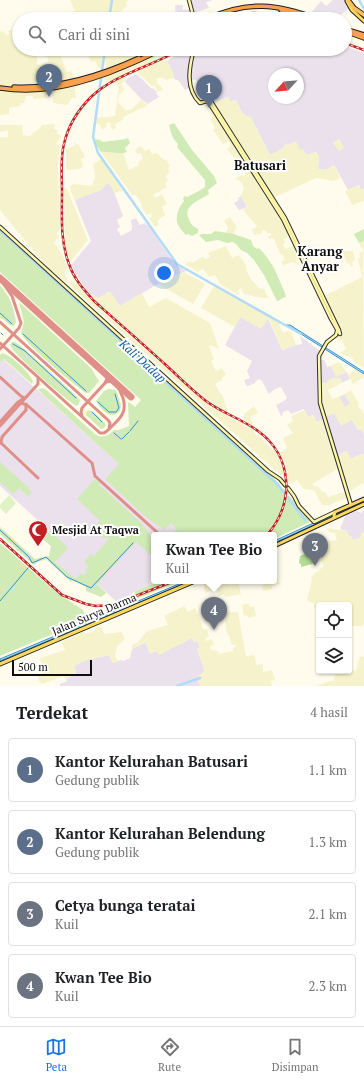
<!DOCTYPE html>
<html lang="id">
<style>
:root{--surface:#fff;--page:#f6f6f6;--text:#202124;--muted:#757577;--line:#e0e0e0;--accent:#1a73e8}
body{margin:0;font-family:"PT Serif",serif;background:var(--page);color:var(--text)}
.controls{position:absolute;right:12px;bottom:12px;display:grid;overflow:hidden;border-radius:4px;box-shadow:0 1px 3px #0004}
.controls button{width:36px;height:36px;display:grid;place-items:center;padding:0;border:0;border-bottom:1px solid var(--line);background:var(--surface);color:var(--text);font:20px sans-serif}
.compass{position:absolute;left:268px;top:68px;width:36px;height:36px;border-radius:50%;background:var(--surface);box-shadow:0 1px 3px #0004;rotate:244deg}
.scale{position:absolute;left:12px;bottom:10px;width:80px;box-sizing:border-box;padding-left:4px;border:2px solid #0d0d0d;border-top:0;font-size:11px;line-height:14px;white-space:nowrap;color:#0d0d0d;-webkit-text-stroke:3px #fff;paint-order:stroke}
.you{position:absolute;left:164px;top:273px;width:14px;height:14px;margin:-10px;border:3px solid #fff;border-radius:50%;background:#1a73e8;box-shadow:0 0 0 6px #1a73e833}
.badge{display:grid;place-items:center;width:26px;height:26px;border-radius:50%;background:var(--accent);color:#fff;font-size:13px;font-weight:700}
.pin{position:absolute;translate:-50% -33px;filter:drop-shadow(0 1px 2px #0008)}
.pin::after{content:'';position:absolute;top:21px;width:14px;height:12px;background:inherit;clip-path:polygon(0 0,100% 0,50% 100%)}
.popup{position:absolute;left:151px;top:532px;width:126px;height:52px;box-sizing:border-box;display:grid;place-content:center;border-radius:4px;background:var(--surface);filter:drop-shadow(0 1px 3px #0005);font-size:13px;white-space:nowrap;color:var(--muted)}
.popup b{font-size:15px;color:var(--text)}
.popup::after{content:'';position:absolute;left:50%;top:100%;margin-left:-8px;border:8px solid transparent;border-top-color:var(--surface)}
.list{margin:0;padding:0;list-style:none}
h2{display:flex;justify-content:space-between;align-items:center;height:52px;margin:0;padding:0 16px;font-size:17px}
h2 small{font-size:13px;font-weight:400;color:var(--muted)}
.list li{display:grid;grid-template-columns:26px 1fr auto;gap:12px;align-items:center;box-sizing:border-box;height:64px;margin:0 8px 8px;padding:0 8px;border:1px solid var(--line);border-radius:4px}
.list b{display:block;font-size:15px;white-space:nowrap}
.list p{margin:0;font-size:13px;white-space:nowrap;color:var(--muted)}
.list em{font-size:13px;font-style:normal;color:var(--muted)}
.icon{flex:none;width:22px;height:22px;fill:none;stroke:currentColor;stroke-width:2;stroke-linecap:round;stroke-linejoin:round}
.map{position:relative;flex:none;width:364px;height:686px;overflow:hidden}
.search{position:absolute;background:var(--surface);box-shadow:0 1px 3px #0004;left:12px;right:12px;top:12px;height:44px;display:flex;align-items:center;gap:10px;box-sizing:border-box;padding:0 14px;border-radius:22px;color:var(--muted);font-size:15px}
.sheet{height:340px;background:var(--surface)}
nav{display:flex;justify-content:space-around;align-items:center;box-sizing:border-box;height:56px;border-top:1px solid var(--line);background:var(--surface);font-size:11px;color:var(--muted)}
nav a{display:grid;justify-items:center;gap:2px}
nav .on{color:var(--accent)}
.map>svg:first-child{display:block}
.industrial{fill:#ebe1ec;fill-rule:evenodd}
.farmland{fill:#f6f3cc}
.green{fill:#d0ebb5}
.forest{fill:#b3dc94}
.pitch{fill:#e2f2c7}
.water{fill:#b0dcf8;stroke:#3490d2}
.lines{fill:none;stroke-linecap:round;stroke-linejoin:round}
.stream{stroke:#3490d2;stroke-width:1}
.river{stroke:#b0dcf8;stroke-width:2.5}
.taxiway{stroke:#e08e88;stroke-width:3}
.runway{stroke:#e08e88;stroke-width:7}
.secondary-tunnel{stroke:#dbd8cb;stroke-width:2.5;stroke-dasharray:2.5 1;stroke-linecap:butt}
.secondary-casing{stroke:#2f2f2f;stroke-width:4.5}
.primary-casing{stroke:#1e1e1e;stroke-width:5}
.trunk-casing{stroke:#1e1e1e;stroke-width:5.5}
.motorway-casing{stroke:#1e1e1e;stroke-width:5.5}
.secondary{stroke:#fff7a8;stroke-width:2.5}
.primary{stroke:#fdda5f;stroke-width:3}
.trunk{stroke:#fcbe58;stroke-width:3.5}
.motorway{stroke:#faa150;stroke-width:3.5}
.rail-casing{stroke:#c22024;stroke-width:2.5}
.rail{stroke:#fff;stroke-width:1;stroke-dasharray:3;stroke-linecap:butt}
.labels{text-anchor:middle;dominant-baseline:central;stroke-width:4;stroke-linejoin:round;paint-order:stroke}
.poi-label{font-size:11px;font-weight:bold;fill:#0d0d0d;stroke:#fff;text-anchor:start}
.street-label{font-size:11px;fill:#0d0d0d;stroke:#fff}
.water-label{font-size:12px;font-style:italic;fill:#1261a3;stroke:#fff}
.quarter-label{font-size:13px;font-weight:bold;fill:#0d0d0d;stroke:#fff}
</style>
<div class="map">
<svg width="364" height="686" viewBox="0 0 364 686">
<rect width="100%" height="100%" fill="#fffced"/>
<!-- industrial -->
<g class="industrial">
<path d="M191,0H213L206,2L209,8L197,12L194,14Z"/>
<path d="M333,0H347L350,8L339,16V19H326L311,13L321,1L326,6Z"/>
<path d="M175,5H183V10L190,9L191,19H178L176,18Z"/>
<path d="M248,15H256L273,19H233Z"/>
<path d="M345,46L364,53V189L361,190L359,185L348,190L334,165L326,170L318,169L319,157L316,152L307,155L300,150L282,149L270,155L258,132L257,129L247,116L242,113L236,100L230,102L228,97L214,103L211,98L209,99L207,94L195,79L191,81V87L185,90L178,80H176L174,78L167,61L185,49H345ZM274,74H298V98H274Z"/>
<path d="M137,74L152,89L153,88L157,92L156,93L159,97L148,104L141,99L125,82L128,78Z"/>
<path d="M108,182L113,189L123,216L117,220L120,227L117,229L121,236L132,230L131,220L136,218L140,225L145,223L146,225H148L174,263L186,271L158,284L120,306L113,296L97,298L92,294L90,295L86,290L71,265L91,241L75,201L79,198L101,190Z"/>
<path d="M241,196L247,207L239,210L234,203L239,200L238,198Z"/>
<path d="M240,317L268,318L282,350L296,345L302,344L300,336L320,351L317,356L319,403L324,419L317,422L308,417L304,409L291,414L288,410L282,413L283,415L281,416L276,405L284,401L287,398L281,387L275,389L269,394L262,381L259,379L256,381L255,383L248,386L246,385L244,380L250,378L247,371L252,361L225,345Z"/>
<path d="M3,359L198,535H154V581H159L134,592L129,596L116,601L97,584L92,586L70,576L49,556L51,546L43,539L50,531L0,486V362Z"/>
<path d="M324,359L327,367L331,366L336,376L347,372L350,379L342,383L340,378L326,383L320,384L319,362Z"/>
<path d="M345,394L350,404L345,407L339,397Z"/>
<path d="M334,413L352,420L358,430L361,429L364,434V454L362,455L361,454L351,459L346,451L337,456L325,417Z"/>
<path d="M364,509V533H362L360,538L353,540L348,535L347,531L340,529L346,514L355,510L361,513Z"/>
<path d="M192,638L194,641H198L200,648L197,649L205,672L200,679L198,680L200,686H60V684L67,681L66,680L76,673L74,666L88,659H91L109,655L113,663L121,660L123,661L130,658L132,649L146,642L157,651L159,654Z"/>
</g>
<!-- farmland -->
<g class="farmland">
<path d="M70,0H129L126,2L127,6L119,13L120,19H112L113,10L105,14V16L101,18L99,14L92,19H78Z"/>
<path d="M12,29L13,31L15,30L17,34H16L19,39V49H22L23,51L29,49L33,56L36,55L38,61L36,62L38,65H40L49,62L47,56L45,57L43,52L50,49H58L67,72L71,71L79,86L75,87L76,98H72L67,105L53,103V95H47V98L33,99V96H26L24,103H21L20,106L9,108V114L0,115V32L3,31L6,35L9,34L8,31Z"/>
<path d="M98,49H106L105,55L112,53V50L115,49H135L136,57H141V52H145V49H153L156,61L163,58V61H167L174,74V78L165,80L164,78H162L161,77L156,79L159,85H160L163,90L161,91L160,90L158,92L154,85L153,87L132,67L123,77L126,81H124L121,85L125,89L119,95L118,102L126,111L132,109L141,100L148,105L123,117L124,119L115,124L116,128L112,130L110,122L106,123L107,126L102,130L99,124L95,123L96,118L115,116L119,84L102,79L106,65V62L102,61L101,71L95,61L91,62L88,55L99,50Z"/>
<path d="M228,97L230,102L236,100L242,113L247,116L251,117L258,132L270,155L282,149L286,143L288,145L296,141L300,150L303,149L307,155L316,152L319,157L318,169L326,170L334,165L340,178L334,181L316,178L271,199L291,235L284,239L285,243L283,244L285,249L296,244L302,258L296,261L298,264L295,265L294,262L283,265L281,262L285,260L282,254H280L274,239L272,238L269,239L268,236H271V233H267L265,230L262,231V233L254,235L252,230L257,226L247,215L243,209L247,207L241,196L244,189L242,183L235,178L242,175L243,176L245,175L244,174L248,172L242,163L239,164L227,149L231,145L229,141L223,144L213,130L215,128L210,119L213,117L208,109L215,105L214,103Z"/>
<path d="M55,124L54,129L58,130L57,134L61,135V137L56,144L60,147L58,163L60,230L56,233L59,237L56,239V241L54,242L63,256L68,268L64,273L68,280L67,283L48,268L0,210V138L1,137H8V130L0,132V125H22L23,135L30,136L41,127V125Z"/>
<path d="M339,139L344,148L339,151L333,143Z"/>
<path d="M78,143L85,157L80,159L83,164L82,167L79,169L66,170V150Z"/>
<path d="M141,146L145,151L149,149L152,154L157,153L164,160L166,159L170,166L168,168L170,172L166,176L168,181L165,183L167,187L153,195L155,198L162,194L167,204L162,207L165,215L158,220V226L155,227L149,218L152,217L151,213L147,215L141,206L142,205L136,195H132L101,152L107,151L123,153L129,170L139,165L138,162L143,159L141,153L137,154L135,150Z"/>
<path d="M101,159L123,191L114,193L111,185L108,183L101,190L79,198L75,201L70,189V186L73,184L92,186L95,176L93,164Z"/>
<path d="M359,185L361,190L364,189V201L352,205L345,191Z"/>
<path d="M64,188L67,189L88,240L70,262L65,243Z"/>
<path d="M230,217L237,227L234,232V234L226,233L228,227L224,221Z"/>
<path d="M364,241L363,264L364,369L363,367L356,364L352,358L340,353L346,349L342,340L340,341L335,337L343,333L324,296L362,277L358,259L360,257L359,253L363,251L359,243Z"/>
<path d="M226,246L232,258L239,255L246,265V269L250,278L259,288L264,289L268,298H262L244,294L241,288L238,290L239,295L221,285L215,275L209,277L203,269L198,272L185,264L190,261L192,263L202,257H203L206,259L210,257L208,253Z"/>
<path d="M342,251H353L355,260L352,262L353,266L351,267L349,263L347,264Z"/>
<path d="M184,272L205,284L193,304L158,284Z"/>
<path d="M72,280L75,284L77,283L81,290L101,310L210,406L254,431L257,437H261L268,447L270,446L272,450L274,449L282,465L285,479L68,284Z"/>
<path d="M214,286L281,323L279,325L282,331L284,333L289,330V332L291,331L296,345L282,350L269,318L261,329L240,317L235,327L201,308Z"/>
<path d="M110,291L120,306L142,293L149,307L166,298L210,323L219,349L210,345L209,347L214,359L211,361L216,371L222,368L226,374L222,378V380L215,384L220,393L222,394L228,412L212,403L201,394L90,295L92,294L98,298Z"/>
<path d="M338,362L340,363L347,372L336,377L331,366Z"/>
<path d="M354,369L364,375V377L353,384L348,376Z"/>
<path d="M334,377L336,379L340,378L342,383L328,390L332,399L339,397L345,407L350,404L345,394L351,390L359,404L358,406L360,409H362L364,414V434L361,429L358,430L352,420L341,426L334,413L325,417L321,403L320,384L326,383V382Z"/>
<path d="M254,406L258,413L250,417L254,426L244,420V414Z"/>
<path d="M305,410L308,417L313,414L317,422L322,420L326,429H329L337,456L347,451L351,459L361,454L362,455L364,454V484L363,483L350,491L347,481L344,482L339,468L312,484L315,487L318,486L322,492H325L328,497L347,491L349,497L329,505H322L314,490L304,489L297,480L289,484L285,463L280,453L287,448L283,438L293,433L287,425L293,421L291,416Z"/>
<path d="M327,528L347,531L348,535L352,537L353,540L360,538L362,532L364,533V623L363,626H349V605H323V602L318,603V608L314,607V603L309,602L307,599L312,579L311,577L324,566L321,561L317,563H316L310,552L317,548L315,540L319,538L317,535L321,534L323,542L337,540L335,533L329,532Z"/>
<path d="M277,578L280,584L272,586V589L263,591L262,585L270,581H274V579Z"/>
<path d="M203,581H216V583H219L220,581H230V584L232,585L233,581H238L241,594L225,597L224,595L219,596L217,590L215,588L205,593Z"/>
<path d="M249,603L250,607L254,606L256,616L248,618L247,615L244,616L242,605Z"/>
<path d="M184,606L188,612L195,608L200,619L203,629H207L209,637L205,638L206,641L212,639L214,645L210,646L211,650L218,651L219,654L233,651V648L236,646V645H232L228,634H227L224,613L238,612L246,656L255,655L256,665L263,664V672L272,670L275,680L271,681L272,686H200L198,680L200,679L199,675L205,671L197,649L200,648L198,641L194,642L192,638L159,655L157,651L150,654L145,642L132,649V645L138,642L147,631L168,625L164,616Z"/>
<path d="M101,626L104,634L121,632L125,638L117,647L115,656L118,661L113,663L109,655L91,659H88L74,666L76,672L66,680L64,676L42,684L39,681L37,675L43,674L40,658L65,650L62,642L84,631L85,634L95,631V628Z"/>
<path d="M360,656L364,657V686H316L330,681H334L335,674L329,673V671H349V669L356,671Z"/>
</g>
<!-- green -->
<g class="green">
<path d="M174,123L192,150L214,176L217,183L208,190L209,194C200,200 184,205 188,217C190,223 192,226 198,229V233L192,236L188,234L186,235C183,232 178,226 177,222C176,215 179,206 184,201L183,198L185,196L187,197L199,191L205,187V180L177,147L178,144C172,138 171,133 169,125Z"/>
<path d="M128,138L130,143L125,148L127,152C119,155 110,151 101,152L96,145L95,139L100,140L103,142C111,140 121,141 128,138Z"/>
<path d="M0,228L273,477L309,519L310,522L274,539V535H177L174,532L177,529L171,523L165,529H163L147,518L105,479L119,464L38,390L41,388L45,389L95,434C102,439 108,436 114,430H119L129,426L128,403L129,402L135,407L141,400L0,272Z"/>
<path d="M364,229V241L359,243L354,234Z"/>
<path d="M215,231L234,234L251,240L253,246L257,249L259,248L266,256L274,268L285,293L286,297L283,298L278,301H277L264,275L254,260L247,253L241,250L236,244L233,242L227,243L218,240L206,242L199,235L202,234H211Z"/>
<path d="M0,285C10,296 14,309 16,322L14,326L10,325L0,317Z"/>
<path d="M19,302L92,369V370L99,381L89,393H86C74,385 26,345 21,333L24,322Z"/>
<path d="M12,342H15L22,347L72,392L80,400L79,404L76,406C64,398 15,356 10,345Z"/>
<path d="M3,353C14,358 28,371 33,381L32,384L4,359L0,362V355Z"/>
<path d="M109,389L116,390L121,405L120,411C111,421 101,410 96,401L104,391Z"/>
<path d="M88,410C95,412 102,419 106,425L104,428L101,429L86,415V412Z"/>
<path d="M0,462L29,488L28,489L32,492L28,496L19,488L13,494L0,482Z"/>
<path d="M95,479L100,483L99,485L141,523L154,540L152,543L154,546V558L136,542L97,584L106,593L101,597L86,591V587L72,580L71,582L46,559L38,562L34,565L0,534V527L35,559L49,556L51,546L43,539L50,531L68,548L55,562L73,577L76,578L81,573L84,575L87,572L85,570L89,567L85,563V560L91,554L94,556L109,539L106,537L104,539L94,528L100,521L77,499Z"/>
<path d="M0,543L57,593L83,610C87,616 83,620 79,623L0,656Z"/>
<path d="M159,581H180L124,604L106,609L105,606L113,605L136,597L134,592Z"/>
</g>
<!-- forest -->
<path class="forest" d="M310,552L316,563L301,567V564L299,563L300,556Z"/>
<!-- pitch -->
<g class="pitch">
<path d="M9,495L16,503L6,514L0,508V505Z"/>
<path d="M61,521L67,527L59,536L53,530Z"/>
</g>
<!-- water -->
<g class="water">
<path d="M287,325H290L364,372V374Z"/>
<path d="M364,500V502L274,543V541Z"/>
<path d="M186,581H190L0,661V659Z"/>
</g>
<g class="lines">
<!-- stream -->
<g class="stream">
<path d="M0,313L12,324"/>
<path d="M1,333L3,335"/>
<path d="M23,334L86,391"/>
<path d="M13,344L25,351L76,398"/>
<path d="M98,402L109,412H116L119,408L115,394"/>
<path d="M92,412L102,422"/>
<path d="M130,431L138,421"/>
<path d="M114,433L121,439"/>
<path d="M122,439L129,432"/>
<path d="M0,530L29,557L32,563L46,557L67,577L91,588L133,543"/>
<path d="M0,601L28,568"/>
</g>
<!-- river -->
<g class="river">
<path d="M359,0L364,9"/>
<path d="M109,19L112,0"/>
<path d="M105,49L93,137L98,153L177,264L301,334"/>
<path d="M0,230L263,471L279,486L284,493"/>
<path d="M288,498L305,520"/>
<path d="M177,686L200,678"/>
</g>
<!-- taxiway -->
<g class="taxiway">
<path d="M0,279L12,296L21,323L19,328L0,349"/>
<path d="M0,322L108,420L110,423L109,429"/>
<path d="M0,343L100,433H104L107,431C118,420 128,414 123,398C121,392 119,388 115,383"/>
<path d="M0,377L22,397L25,398"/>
<path d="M105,383L107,379L106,374"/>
<path d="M21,403L27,405L92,463L95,476L160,535"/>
<path d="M82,416L81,412L82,408L93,396L106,382L113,381"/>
<path d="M0,422L18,402L23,399"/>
<path d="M0,426L38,384V379"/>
<path d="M0,442L38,478"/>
<path d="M1,443L2,437L26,410V404"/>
</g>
<!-- runway -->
<path class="runway" d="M0,278L131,397"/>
<!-- secondary-tunnel -->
<path class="secondary-tunnel" d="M285,484L288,486"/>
<!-- secondary casing -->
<g class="secondary-casing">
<g id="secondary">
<path d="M189,0L194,19"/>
<path d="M194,49C189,67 185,89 200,103L210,100L285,218L339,330L340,334"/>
<path d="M208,101L283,219L331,319L339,333"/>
<path d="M0,227L268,471L280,479L285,485"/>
<path d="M337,331L336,335L327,342L319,356L320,403L351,505"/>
<path d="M288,488L294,496L299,506L314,522L335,512"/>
</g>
</g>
<!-- primary casing -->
<g class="primary-casing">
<g id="primary">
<path d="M347,1L352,10L364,21"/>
<path d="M334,516L335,512L364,499"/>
<path d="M274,546L364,504"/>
<path d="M0,664L195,581"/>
</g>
</g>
<!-- trunk casing -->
<g class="trunk-casing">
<path id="trunk" d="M348,0L354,8L364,15"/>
</g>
<!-- motorway casing -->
<g class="motorway-casing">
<g id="motorway">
<path d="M281,10L311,19"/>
<path d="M207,19C248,0 277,4 318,19"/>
<path d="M345,29L364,35"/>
<path d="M345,31L364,38"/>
<path d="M14,87C58,89 100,76 139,58"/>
<path d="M0,88C38,94 72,86 108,73C126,66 144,59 161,49"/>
</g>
</g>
<!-- secondary -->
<use href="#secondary" class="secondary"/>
<!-- primary -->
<use href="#primary" class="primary"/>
<!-- trunk -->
<use href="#trunk" class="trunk"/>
<!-- motorway -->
<use href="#motorway" class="motorway"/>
<!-- rail casing -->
<g class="rail-casing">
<g id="rail">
<path d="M229,19C247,10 263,12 281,19"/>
<path d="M345,43L364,50"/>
<path d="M181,49C153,66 115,74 91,97C78,110 68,126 64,144C60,159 62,176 62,192C62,216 60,241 69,264C74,279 84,290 94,301C119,323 143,344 167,366C180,378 192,390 206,401C222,413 242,419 258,431C293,456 295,504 267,535"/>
<path d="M0,539L62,595L86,604L96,606L113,605L174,581"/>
</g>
</g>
<!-- rail -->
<use href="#rail" class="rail"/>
</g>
<!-- icons -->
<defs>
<g id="mosque-pin" transform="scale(1)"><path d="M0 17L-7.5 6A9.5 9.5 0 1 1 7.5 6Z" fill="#c22024" stroke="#fff"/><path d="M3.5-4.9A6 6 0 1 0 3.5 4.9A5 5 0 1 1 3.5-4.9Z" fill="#fff"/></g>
</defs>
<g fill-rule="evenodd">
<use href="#mosque-pin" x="38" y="530"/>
</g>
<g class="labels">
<!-- poi labels -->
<g class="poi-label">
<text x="52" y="530">Mesjid At Taqwa</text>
</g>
<!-- street labels -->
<g class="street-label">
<text transform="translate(94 614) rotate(-23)">Jalan Surya Darma</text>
</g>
<!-- water labels -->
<g class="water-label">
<text transform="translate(143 361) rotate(42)">Kali Dadap</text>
</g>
<!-- quarter labels -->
<g class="quarter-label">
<text x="260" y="165">Batusari</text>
<text x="320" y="251">Karang<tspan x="320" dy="15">Anyar</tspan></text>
</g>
</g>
</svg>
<div class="controls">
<button><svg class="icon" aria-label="locate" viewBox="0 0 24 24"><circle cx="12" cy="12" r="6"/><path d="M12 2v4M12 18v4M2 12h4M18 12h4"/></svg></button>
<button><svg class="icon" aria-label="layers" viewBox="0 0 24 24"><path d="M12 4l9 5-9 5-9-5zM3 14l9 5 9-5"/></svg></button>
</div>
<svg class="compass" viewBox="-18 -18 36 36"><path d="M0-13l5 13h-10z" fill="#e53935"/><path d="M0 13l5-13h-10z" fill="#757577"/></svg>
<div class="scale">500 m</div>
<div class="you"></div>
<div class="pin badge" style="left:209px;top:108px;background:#5c6f8a">1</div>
<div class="pin badge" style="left:49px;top:97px;background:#5c6f8a">2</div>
<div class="pin badge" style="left:315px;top:566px;background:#6b7280">3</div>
<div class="pin badge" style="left:214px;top:630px;background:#6b7280">4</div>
<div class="popup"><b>Kwan Tee Bio</b>Kuil</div>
<div class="search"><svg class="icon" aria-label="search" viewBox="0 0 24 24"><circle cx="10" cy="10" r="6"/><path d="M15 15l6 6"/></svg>Cari di sini</div>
</div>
<section class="sheet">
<h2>Terdekat<small>4 hasil</small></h2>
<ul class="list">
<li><span class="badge" style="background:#5c6f8a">1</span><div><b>Kantor Kelurahan Batusari</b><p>Gedung publik</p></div><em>1.1 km</em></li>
<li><span class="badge" style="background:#5c6f8a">2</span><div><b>Kantor Kelurahan Belendung</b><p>Gedung publik</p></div><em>1.3 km</em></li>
<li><span class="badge" style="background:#6b7280">3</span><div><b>Cetya bunga teratai</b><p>Kuil</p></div><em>2.1 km</em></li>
<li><span class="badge" style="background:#6b7280">4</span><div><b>Kwan Tee Bio</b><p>Kuil</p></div><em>2.3 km</em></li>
</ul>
</section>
<nav>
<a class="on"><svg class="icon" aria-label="map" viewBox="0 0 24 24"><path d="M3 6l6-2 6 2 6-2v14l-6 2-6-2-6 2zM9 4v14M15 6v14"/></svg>Peta</a>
<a><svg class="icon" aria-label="directions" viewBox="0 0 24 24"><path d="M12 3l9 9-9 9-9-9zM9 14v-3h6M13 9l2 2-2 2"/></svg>Rute</a>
<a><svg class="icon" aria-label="saved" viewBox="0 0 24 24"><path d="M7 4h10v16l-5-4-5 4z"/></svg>Disimpan</a>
</nav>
